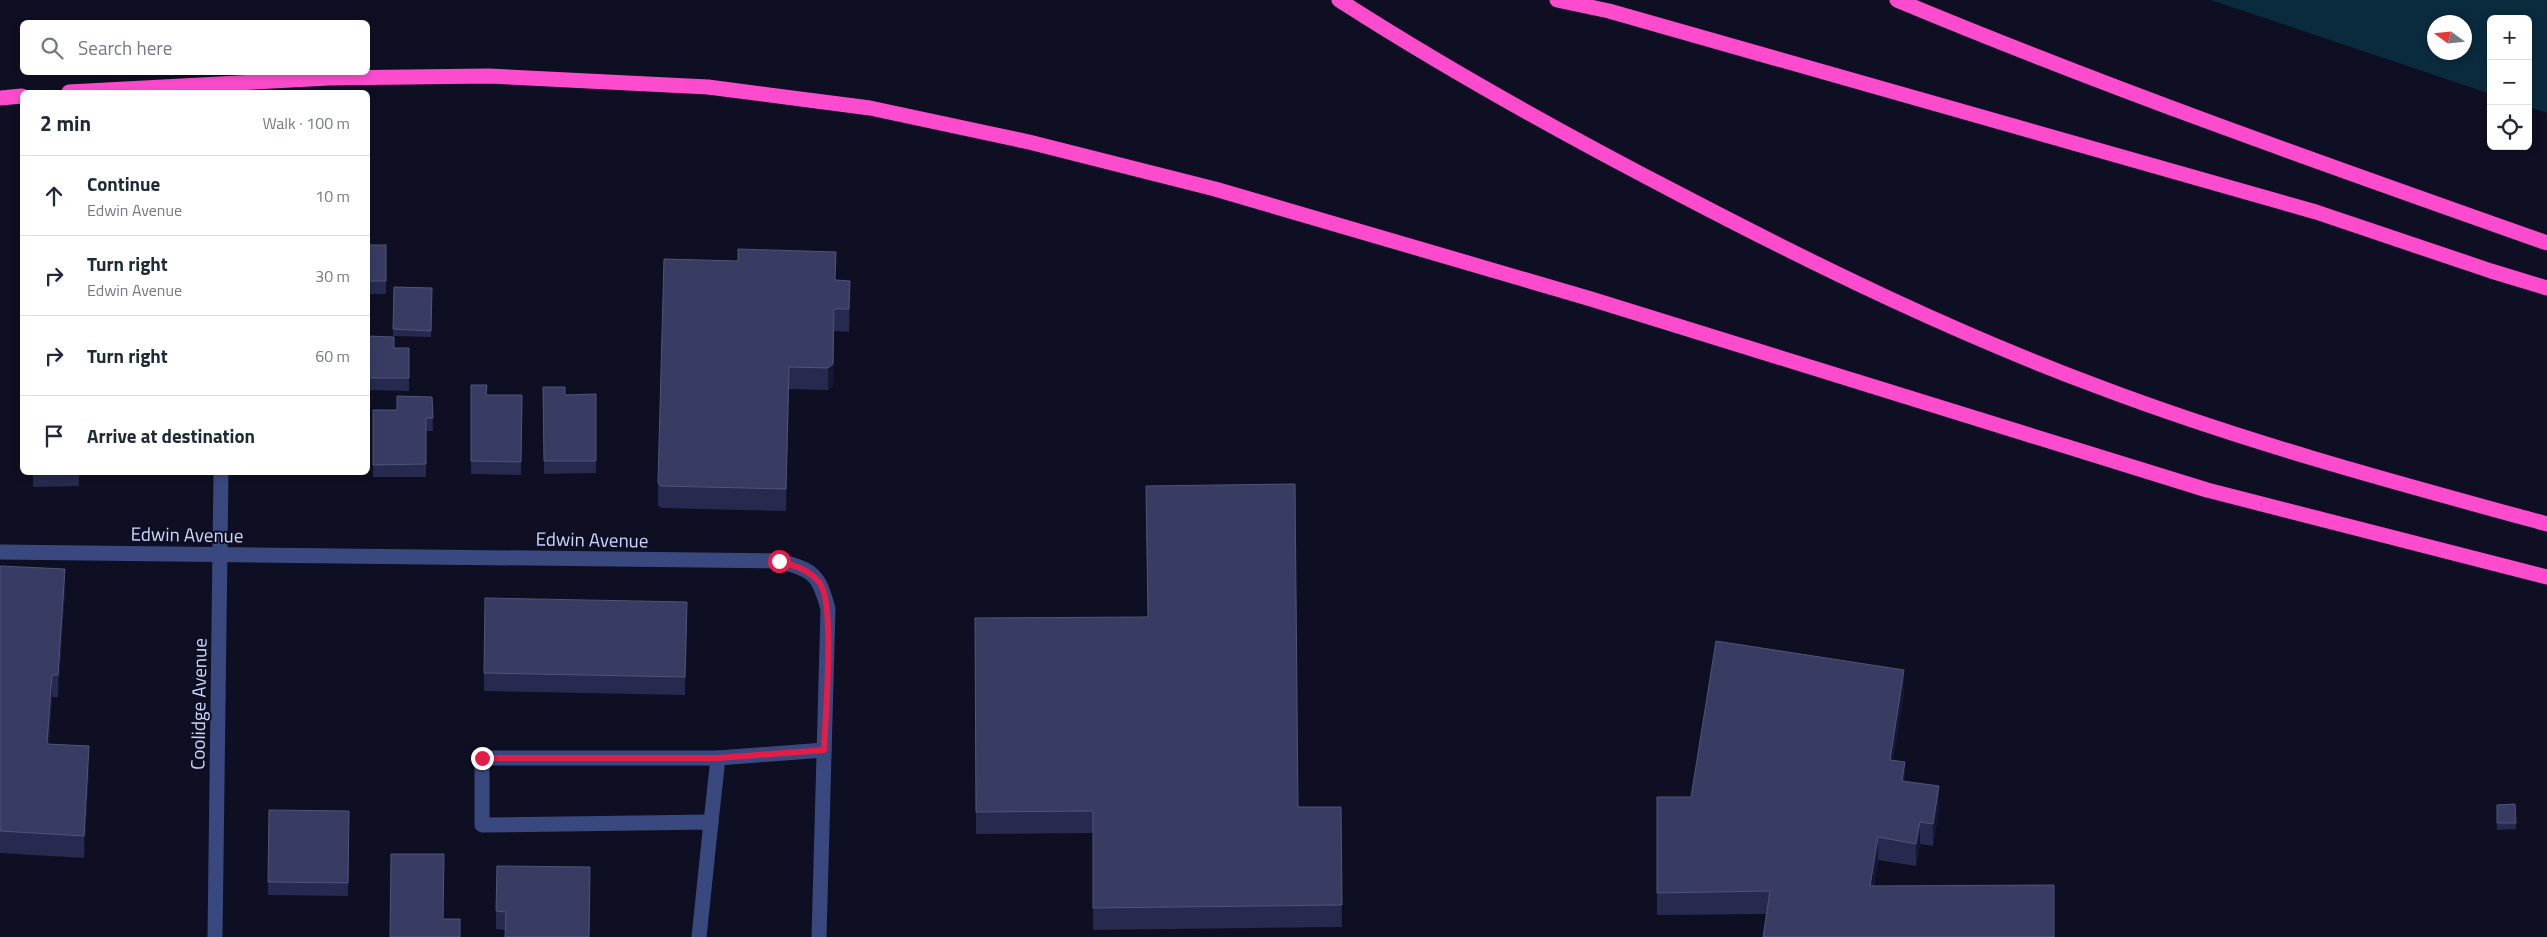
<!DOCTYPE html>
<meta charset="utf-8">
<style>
:root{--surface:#fff;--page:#f6f6f7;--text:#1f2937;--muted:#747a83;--line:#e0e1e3}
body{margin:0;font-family:"Titillium Web",sans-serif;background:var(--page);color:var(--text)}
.controls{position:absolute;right:15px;top:15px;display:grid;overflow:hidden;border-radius:8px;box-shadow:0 2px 8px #0003}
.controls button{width:45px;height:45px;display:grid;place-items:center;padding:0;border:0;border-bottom:1px solid var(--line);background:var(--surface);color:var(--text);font:25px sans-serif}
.compass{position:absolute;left:2427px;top:15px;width:45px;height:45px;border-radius:50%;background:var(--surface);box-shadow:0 2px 8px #0003;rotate:285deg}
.stop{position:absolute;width:15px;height:15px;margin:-11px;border:4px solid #e11d48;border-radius:50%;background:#fff}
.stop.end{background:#e11d48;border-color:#fff;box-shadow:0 1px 5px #0008}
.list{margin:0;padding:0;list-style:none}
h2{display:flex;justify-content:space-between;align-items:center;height:65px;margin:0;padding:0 20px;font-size:21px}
h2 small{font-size:16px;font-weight:400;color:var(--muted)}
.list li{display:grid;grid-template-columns:32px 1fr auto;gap:15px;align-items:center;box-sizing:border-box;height:80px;padding:0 20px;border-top:1px solid var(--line)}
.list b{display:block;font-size:19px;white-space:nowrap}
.list p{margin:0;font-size:16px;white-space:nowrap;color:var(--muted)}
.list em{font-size:16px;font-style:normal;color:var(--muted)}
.icon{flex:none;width:28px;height:28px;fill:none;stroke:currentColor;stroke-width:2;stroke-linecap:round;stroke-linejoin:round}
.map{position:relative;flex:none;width:2547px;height:937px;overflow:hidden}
.search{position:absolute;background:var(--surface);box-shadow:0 2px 8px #0003;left:20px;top:20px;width:350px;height:55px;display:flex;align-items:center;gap:12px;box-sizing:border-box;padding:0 18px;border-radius:8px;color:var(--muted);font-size:19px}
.panel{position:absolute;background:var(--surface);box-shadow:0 2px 8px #0003;left:20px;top:90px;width:350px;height:385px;border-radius:8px}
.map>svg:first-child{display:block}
.water{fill:#0a2a3e;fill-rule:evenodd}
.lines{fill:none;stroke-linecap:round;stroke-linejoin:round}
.minor{stroke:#394980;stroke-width:15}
.highway{stroke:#fc4ccd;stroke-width:15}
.wall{fill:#27294f}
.shaded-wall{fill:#151735}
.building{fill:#393c62;stroke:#50547a}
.route{stroke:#e11d48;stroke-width:6}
.labels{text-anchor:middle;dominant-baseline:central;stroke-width:4;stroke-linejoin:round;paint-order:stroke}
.street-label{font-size:19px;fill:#cfd6fe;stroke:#0e0f22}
</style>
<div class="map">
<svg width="2547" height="937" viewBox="0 0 2547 937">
<rect width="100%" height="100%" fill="#0e0f22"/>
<!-- water -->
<path class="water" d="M2211,0H2547V113L2528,107V19H2491V94ZM2434,22H2464V52H2434Z"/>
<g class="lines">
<!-- minor -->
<g class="minor">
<path d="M0,552L779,561C814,570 819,575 828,609L819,937"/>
<path d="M711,822L718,758"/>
<path d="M215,937L221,472"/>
<path d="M699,937L711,822L482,825V758H718L824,750"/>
</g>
<!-- highway -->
<g class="highway">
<path d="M1339,0C1451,72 1567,136 1685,197C1821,268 1959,335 2102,388C2248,443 2397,483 2547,524"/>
<path d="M1557,0L1609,11L2316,212L2491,271L2547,288"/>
<path d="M1897,0C2110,89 2329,166 2547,243"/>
<path d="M69,92L329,78L489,76L708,87L870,108L1029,142L1215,189L1591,299L2207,490L2547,577"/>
<path d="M0,98L22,96"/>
</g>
</g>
<!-- wall -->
<g class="wall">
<path d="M368,245H386V294H368V319Z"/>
<path d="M836,280L850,303L849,332L834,331L833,386L828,390L789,389L786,511L661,508L658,505V483Z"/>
<path d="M394,287L432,288L431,337L393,336Z"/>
<path d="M368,336L394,348H409V391L368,390Z"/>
<path d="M471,385L487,395H522L521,475L471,474Z"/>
<path d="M543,387L565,395L596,394V473L544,474Z"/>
<path d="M432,397L433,431H426V477H373V410H397Z"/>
<path d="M33,472H79V486L33,487Z"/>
<path d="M0,566L65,591L58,697H52L49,744L89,768L84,858L0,853Z"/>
<path d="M975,618L1298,807H1341L1342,927L1093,930V833L976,834Z"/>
<path d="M687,620L685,695L484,691V673Z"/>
<path d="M1904,693L1893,760L1905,781L1939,808L1933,846L1920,844L1916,866L1878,860L1874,886L1767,914L1657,915V797H1691Z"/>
<path d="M2515,804L2516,829L2497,830V805Z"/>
<path d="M269,810L349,811L348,896L268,895Z"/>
<path d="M590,867L506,930L496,929V911Z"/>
</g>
<!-- shaded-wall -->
<g class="shaded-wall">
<path d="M850,281V303L849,332V309Z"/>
<path d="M834,309L833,386L828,390V368Z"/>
<path d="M789,367V389L786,511V489Z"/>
<path d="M65,569V591L58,697V675Z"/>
<path d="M1904,670V693L1890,782V760Z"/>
<path d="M52,675V697L47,766V744Z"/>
<path d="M89,746V768L84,858V836Z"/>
<path d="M1905,762V784L1902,781Z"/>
<path d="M1939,786V808L1933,846V824Z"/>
<path d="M1920,822V844L1916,866V844Z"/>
<path d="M1878,837V860L1870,908V886Z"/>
</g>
<!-- building -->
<g class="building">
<rect x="368" y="245" width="18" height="36"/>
<path d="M738,249L836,252L835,280L850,281L849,309H834L833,364L828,368L789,367L786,489L661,486L658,483L664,259L738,261Z"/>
<path d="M394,287L432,288L431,331L393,329Z"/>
<path d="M368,336L394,337V348H409V378H368Z"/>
<path d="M471,385H487L486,395H522L521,462L471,461Z"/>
<path d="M543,387H565V395L596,394V461H544Z"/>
<path d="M397,396L432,397L433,418H426V464L373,465V410H397Z"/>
<rect x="33" y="472" width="46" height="2"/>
<path d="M1295,484L1298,807H1341L1342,905L1093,908V811L976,812L975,618L1148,617L1146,486Z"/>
<path d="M0,566L65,569L58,675H52L47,744L89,746L84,836L0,831Z"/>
<path d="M485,598L687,602L685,677L484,673Z"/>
<path d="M1716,641L1904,670L1890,760L1905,762L1902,781L1939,786L1933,824L1920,822L1916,844L1878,837L1870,886L2054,885V937H1763L1770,891L1657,893V797H1691Z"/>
<path d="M2515,804L2516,823H2497V805Z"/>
<path d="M269,810L349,811L348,883L268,882Z"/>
<path d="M391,854H444L443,919H460V937H390Z"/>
<path d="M497,866L590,867L589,937H505L506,912L496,911Z"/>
</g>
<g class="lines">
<!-- route -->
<path class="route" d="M482,758H718L824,750C825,720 836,601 819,582C808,569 795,566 779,561"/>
</g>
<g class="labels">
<!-- street labels -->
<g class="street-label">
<text transform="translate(187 534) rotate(1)">Edwin Avenue</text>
<text transform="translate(592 539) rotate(1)">Edwin Avenue</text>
<text transform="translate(198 704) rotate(-89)">Coolidge Avenue</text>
</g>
</g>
</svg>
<div class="controls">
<button>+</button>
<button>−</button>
<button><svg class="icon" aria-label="locate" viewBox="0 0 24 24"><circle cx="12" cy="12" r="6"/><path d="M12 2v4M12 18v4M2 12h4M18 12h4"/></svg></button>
</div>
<svg class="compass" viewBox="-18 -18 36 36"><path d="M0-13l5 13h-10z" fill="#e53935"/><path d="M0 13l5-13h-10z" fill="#747a83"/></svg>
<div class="stop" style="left:779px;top:561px"></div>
<div class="stop end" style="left:482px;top:758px"></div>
<div class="search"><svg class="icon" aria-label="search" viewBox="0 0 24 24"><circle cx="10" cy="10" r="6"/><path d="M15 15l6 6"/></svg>Search here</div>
<section class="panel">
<h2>2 min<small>Walk · 100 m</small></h2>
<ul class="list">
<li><svg class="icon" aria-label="ahead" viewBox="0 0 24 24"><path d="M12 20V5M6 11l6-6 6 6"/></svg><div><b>Continue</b><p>Edwin Avenue</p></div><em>10 m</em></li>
<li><svg class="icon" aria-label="right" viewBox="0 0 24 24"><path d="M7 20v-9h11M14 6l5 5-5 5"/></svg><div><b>Turn right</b><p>Edwin Avenue</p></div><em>30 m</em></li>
<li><svg class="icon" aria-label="right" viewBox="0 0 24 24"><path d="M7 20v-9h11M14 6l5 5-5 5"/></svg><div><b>Turn right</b></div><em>60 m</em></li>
<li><svg class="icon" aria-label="arrive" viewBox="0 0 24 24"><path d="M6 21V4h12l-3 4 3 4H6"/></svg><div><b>Arrive at destination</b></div></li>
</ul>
</section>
</div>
